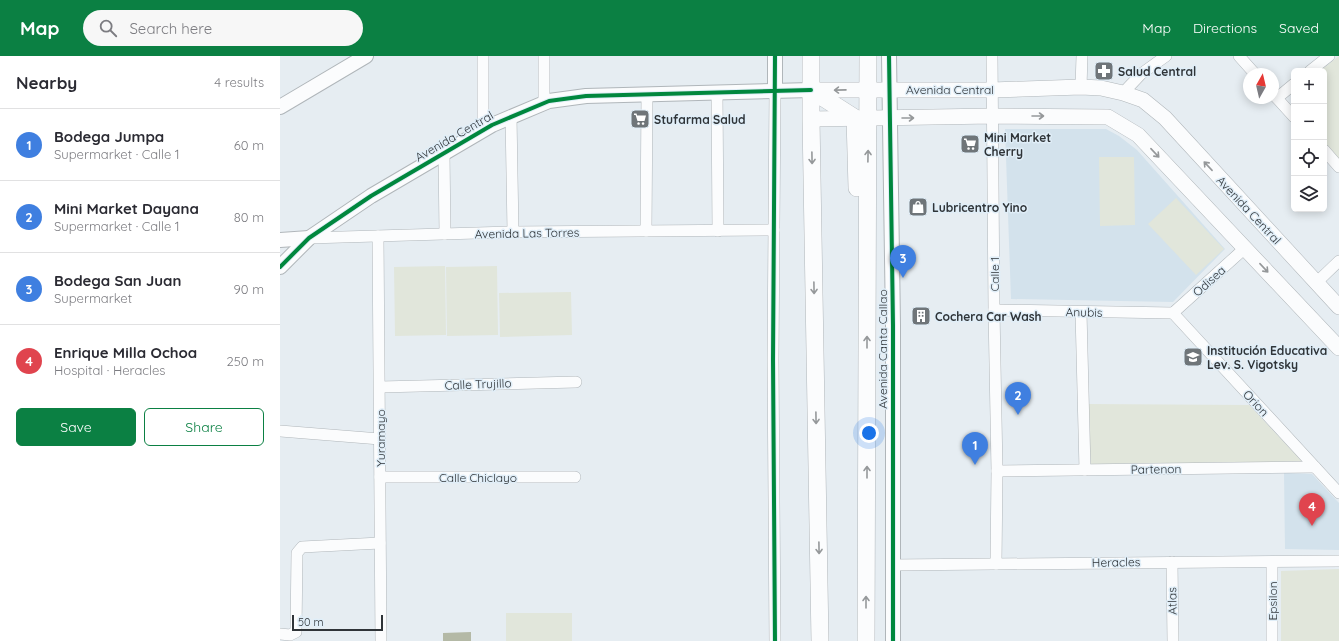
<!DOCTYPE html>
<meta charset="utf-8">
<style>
:root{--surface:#fff;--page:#f7f7f7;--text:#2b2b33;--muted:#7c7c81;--line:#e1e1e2;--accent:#0b8043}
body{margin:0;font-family:Quicksand,sans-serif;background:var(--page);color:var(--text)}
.controls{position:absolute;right:12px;top:12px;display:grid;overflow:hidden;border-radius:6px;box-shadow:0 2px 10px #0003}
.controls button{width:36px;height:36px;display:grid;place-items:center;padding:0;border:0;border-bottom:1px solid var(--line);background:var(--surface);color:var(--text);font:20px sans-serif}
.compass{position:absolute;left:963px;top:12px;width:36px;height:36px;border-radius:50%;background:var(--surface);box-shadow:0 2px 10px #0003;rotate:8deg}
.scale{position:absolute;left:12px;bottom:10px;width:91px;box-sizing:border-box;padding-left:4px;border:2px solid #2f3438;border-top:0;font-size:11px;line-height:14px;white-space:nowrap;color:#2f3438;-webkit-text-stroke:3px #e0eef8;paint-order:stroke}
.you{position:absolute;left:589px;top:377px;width:14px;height:14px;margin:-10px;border:3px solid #fff;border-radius:50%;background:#1a73e8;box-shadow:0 0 0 6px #1a73e833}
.badge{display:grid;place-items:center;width:26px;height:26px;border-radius:50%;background:var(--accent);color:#fff;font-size:13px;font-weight:700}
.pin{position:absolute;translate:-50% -33px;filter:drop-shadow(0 1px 2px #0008)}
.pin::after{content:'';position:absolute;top:21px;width:14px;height:12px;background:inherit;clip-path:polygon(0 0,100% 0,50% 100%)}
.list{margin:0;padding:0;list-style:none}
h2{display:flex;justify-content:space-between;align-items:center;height:52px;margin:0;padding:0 16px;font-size:17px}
h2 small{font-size:13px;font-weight:400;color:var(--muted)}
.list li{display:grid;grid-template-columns:26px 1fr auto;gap:12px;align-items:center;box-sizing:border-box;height:72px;padding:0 16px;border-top:1px solid var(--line)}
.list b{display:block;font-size:15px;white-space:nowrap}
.list p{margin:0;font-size:13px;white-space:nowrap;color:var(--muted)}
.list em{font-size:13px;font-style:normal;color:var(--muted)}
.actions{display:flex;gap:8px;padding:12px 16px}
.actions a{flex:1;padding:9px 0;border:1px solid var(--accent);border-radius:6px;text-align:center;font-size:14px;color:var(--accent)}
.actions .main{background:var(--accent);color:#fff}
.icon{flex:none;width:22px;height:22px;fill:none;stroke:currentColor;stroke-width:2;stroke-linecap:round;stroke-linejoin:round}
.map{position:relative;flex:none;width:1059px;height:585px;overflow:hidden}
header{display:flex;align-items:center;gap:24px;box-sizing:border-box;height:56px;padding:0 20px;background:var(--accent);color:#fff}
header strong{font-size:19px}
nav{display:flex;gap:22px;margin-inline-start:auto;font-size:14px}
.search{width:280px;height:36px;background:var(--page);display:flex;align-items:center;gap:10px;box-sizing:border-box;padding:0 14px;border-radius:22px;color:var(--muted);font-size:15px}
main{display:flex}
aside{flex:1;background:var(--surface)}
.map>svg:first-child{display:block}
.built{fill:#d3e2ec}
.green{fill:#e1e6db}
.water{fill:#b4b9a6}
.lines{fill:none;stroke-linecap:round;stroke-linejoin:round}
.minor-casing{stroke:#b0b6ba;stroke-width:12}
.tertiary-casing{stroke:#b0b6ba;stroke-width:16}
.secondary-casing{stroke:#b0b6ba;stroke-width:16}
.primary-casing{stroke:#b0b6ba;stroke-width:18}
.minor{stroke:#fbfcfd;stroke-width:11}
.tertiary{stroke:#fbfcfd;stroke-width:14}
.secondary{stroke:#fbfcfd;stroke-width:15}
.primary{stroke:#fbfcfd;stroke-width:17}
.cycleway-casing{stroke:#e0eef8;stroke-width:6}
.cycleway{stroke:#00873e;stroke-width:4}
.oneway{stroke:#95989a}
.labels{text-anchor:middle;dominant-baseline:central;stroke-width:3;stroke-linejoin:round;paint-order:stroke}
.poi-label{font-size:12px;font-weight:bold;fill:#2f3438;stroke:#e0eef8;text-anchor:start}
.street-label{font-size:12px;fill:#2f3438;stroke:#e0eef8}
</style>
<header>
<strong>Map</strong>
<div class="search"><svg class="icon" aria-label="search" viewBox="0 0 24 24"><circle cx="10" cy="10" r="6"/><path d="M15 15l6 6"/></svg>Search here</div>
<nav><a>Map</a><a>Directions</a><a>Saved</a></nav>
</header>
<main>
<aside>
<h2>Nearby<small>4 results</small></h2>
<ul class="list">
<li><span class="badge" style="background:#3f7fe0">1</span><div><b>Bodega Jumpa</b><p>Supermarket · Calle 1</p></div><em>60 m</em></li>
<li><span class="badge" style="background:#3f7fe0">2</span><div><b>Mini Market Dayana</b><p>Supermarket · Calle 1</p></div><em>80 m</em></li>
<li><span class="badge" style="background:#3f7fe0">3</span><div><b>Bodega San Juan</b><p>Supermarket</p></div><em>90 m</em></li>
<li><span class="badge" style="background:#e0444e">4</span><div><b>Enrique Milla Ochoa</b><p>Hospital · Heracles</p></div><em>250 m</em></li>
</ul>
<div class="actions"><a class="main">Save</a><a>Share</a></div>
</aside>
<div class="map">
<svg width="1059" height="585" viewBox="0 0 1059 585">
<rect width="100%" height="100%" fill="#e6edf2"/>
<!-- built -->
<g class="built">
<path d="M725,73H826L839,80L857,94L945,193L893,246L731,243Z"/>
<path d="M1004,417L1032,418L1059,447V494L1005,493Z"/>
</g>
<!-- green -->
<g class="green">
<path d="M1059,0V104L1044,87V15H1040Z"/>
<path d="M819,101H854L855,169L820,170Z"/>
<path d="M896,142L944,193L916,219L868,168Z"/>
<path d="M165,210L166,279L115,280L114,211Z"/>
<path d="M217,210L218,279L167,280L166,211Z"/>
<path d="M291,236L292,279L220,281L219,237Z"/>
<path d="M808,348L969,349L1023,406L808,408Z"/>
<path d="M1059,513V585H1001V515Z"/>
<rect x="226" y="557" width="66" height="28"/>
</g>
<!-- water -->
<path class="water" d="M191,576V585H163V577Z"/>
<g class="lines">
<!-- minor casing -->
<g class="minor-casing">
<g id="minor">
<path d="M712,0L714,254L717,415L716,508"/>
<path d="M959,0L975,18"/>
<path d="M1030,15L1049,0"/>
<path d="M801,31L802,0"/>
<path d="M437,36L438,175"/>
<path d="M843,37L861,18L886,0"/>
<path d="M993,38L1014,61"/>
<path d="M997,42L1014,28"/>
<path d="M264,47V0"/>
<path d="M231,60L233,176"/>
<path d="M203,74V0"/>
<path d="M1044,94L1059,111"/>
<path d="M164,97L165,178"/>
<path d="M366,175L367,38"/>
<path d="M98,180L101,585"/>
<path d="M29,182L233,176L494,174"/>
<path d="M1036,227L1059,205"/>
<path d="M714,254L893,257"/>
<path d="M801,256L805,414"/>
<path d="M893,257L1059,437"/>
<path d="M893,257L965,192"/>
<path d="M100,331L296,326"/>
<path d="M0,375L100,383"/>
<path d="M717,415L1035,411"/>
<path d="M100,421H295"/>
<path d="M892,506L893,585"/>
<path d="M612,509L1059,505"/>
<path d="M0,578L10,579L16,576L17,497L22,491L100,487"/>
<path d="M495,585L493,304L495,35"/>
<path d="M992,585V506"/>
</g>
</g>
<!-- tertiary casing -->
<g class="tertiary-casing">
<g id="tertiary">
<path d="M609,0L613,269V585"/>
<path d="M495,35V0"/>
<path d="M0,51L86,0"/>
<path d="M0,184L29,182"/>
<path d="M0,211L29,182L91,140L212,69L269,45L306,40L531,34"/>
</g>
</g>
<!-- secondary casing -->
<g class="secondary-casing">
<g id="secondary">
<path d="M531,34H712L801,31L821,32L843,37L863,44L885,62L1059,251"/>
<path d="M531,63L713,60L828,61L858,79L1059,292"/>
</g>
</g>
<!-- primary casing -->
<g class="primary-casing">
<g id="primary">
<path d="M531,0V63L540,585"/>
<path d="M531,34L575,62L577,132"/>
<path d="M586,585L588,0"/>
</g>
</g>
<!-- minor -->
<use href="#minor" class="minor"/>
<!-- tertiary -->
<use href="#tertiary" class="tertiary"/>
<!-- secondary -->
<use href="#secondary" class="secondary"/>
<!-- primary -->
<use href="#primary" class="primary"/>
<!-- cycleway casing -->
<g class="cycleway-casing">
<g id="cycleway">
<path d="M609,0L613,269V585"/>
<path d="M0,211L29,182L91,140L212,69L269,45L306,40L531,34"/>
<path d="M495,585L493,304L495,0"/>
</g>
</g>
<!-- cycleway -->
<use href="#cycleway" class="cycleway"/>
</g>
<!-- one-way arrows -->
<defs><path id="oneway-shaft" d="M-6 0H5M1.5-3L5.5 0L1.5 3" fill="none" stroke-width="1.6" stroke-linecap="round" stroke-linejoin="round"/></defs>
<g class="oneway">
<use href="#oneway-shaft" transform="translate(560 34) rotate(179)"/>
<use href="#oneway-shaft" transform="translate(758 60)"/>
<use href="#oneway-shaft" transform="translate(628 62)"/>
<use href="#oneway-shaft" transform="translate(875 97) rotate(47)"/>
<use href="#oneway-shaft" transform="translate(588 100) rotate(-89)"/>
<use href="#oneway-shaft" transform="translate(532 102) rotate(89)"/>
<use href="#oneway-shaft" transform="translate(928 110) rotate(-133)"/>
<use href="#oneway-shaft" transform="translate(984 212) rotate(47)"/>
<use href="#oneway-shaft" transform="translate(534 232) rotate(89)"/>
<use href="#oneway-shaft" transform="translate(587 286) rotate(-90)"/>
<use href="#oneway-shaft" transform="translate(536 362) rotate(89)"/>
<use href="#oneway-shaft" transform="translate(587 416) rotate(-90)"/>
<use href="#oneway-shaft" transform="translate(539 492) rotate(89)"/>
<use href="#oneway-shaft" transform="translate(586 546) rotate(-90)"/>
</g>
<!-- icons -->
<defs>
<g id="pharmacy-square" transform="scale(1)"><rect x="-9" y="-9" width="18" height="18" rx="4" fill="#6f7579" stroke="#e0eef8"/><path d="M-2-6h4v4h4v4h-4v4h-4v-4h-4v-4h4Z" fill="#fff"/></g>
<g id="supermarket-square" transform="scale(1)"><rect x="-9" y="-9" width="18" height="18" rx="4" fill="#6f7579" stroke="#e0eef8"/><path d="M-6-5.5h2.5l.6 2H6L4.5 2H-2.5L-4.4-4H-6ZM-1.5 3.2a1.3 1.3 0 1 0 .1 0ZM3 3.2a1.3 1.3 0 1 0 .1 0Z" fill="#fff"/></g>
<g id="shop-square" transform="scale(1)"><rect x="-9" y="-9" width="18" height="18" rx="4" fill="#6f7579" stroke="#e0eef8"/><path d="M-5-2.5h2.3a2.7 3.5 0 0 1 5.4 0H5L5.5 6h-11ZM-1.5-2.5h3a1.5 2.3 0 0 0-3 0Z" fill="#fff"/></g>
<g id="building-square" transform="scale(1)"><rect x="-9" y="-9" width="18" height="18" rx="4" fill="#6f7579" stroke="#e0eef8"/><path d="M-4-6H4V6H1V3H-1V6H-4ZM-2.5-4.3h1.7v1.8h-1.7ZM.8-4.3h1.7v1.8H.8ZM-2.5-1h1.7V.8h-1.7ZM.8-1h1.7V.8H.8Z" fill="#fff"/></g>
<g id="school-square" transform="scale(1)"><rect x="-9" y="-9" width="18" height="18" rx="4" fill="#6f7579" stroke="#e0eef8"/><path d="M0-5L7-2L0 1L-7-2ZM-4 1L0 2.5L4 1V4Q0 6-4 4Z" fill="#fff"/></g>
</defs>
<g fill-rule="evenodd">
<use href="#pharmacy-square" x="824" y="15"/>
<use href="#supermarket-square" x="360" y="63"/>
<use href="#supermarket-square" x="690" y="88"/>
<use href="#shop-square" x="638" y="151"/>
<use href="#building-square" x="641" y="260"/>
<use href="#school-square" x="913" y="301"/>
</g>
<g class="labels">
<!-- poi labels -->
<g class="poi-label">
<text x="838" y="15">Salud Central</text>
<text x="374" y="63">Stufarma Salud</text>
<text x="704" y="81">Mini Market<tspan x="704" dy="14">Cherry</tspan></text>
<text x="652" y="151">Lubricentro Yino</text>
<text x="655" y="260">Cochera Car Wash</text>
<text x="927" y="294">Institución Educativa<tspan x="927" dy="14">Lev. S. Vigotsky</tspan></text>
</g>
<!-- street labels -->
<g class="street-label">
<text x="670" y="33">Avenida Central</text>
<text transform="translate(174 80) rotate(-30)">Avenida Central</text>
<text transform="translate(969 154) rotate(47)">Avenida Central</text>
<text transform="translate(247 177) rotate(-1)">Avenida Las Torres</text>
<text transform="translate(714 218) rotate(-90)">Calle 1</text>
<text transform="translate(929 225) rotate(-42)">Odisea</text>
<text transform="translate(804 256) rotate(1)">Anubis</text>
<text transform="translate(602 293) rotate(-90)">Avenida Canta Callao</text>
<text transform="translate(198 328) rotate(-2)">Calle Trujillo</text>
<text transform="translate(976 347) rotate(47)">Orion</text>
<text transform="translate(100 382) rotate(-90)">Yuramayo</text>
<text transform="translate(876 413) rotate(-1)">Partenon</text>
<text x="198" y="421">Calle Chiclayo</text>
<text transform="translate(836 506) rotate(-1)">Heracles</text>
<text transform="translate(892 545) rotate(-91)">Atlas</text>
<text transform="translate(992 545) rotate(-90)">Epsilon</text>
</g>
</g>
</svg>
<div class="controls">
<button>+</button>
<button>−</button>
<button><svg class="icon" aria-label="locate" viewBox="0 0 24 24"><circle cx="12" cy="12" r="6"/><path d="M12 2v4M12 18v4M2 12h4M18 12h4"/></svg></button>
<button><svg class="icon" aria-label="layers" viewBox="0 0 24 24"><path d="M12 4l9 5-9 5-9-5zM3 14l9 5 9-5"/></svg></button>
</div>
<svg class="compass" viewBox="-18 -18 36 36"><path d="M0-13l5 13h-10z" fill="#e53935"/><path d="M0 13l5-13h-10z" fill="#7c7c81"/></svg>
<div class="scale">50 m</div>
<div class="you"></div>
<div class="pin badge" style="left:695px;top:409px;background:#3f7fe0">1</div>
<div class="pin badge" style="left:738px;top:359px;background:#3f7fe0">2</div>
<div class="pin badge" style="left:623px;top:222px;background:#3f7fe0">3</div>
<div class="pin badge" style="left:1032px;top:470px;background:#e0444e">4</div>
</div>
</main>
